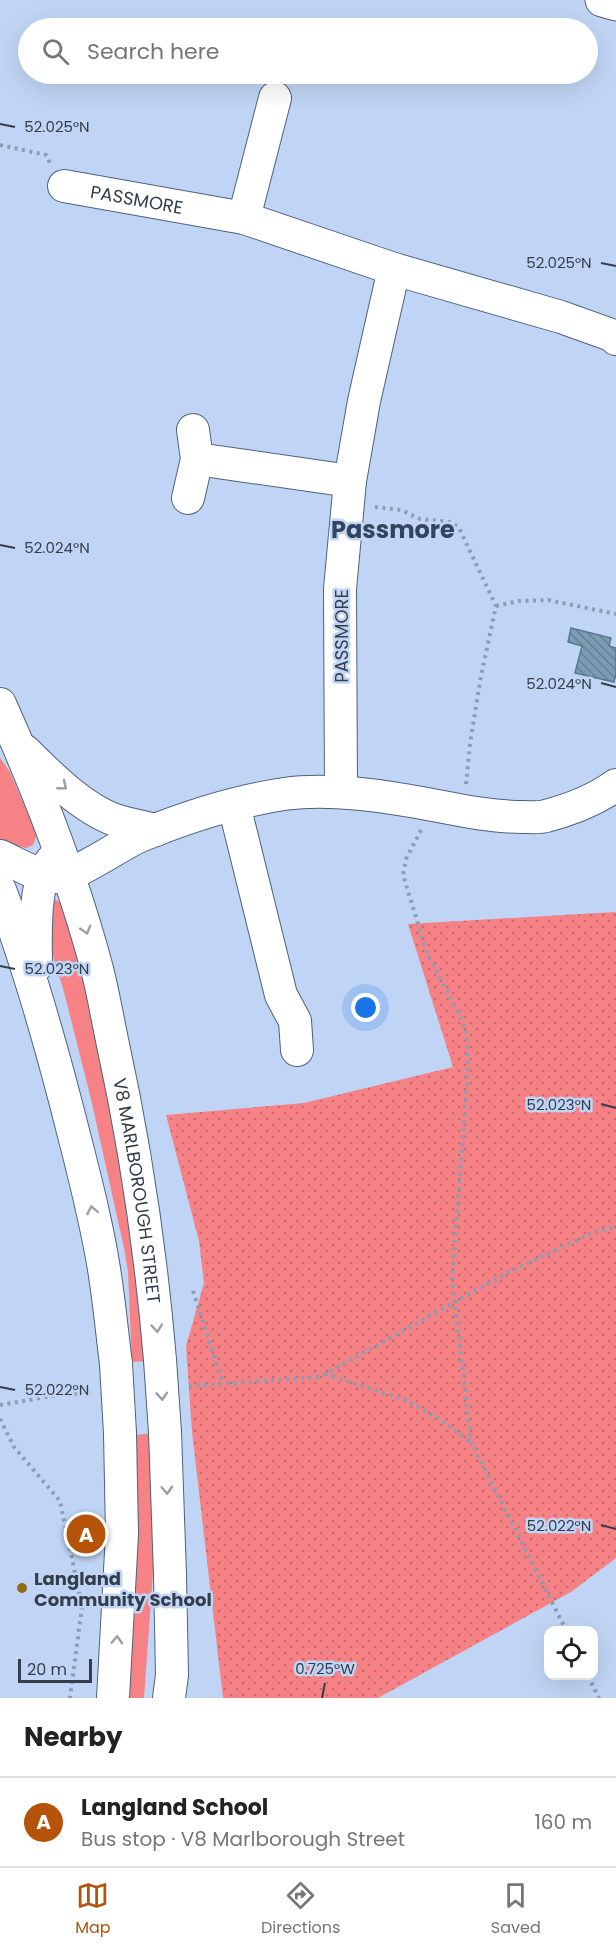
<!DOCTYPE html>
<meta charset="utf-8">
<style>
:root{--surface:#fff;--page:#f6f6f6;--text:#222;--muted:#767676;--line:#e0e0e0;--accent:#b45309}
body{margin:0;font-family:Poppins,sans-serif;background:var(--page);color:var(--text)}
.controls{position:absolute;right:18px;bottom:18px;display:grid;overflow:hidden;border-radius:12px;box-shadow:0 6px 24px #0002}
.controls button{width:54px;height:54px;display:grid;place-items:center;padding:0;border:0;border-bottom:2px solid var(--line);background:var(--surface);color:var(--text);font:30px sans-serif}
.scale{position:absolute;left:18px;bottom:15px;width:74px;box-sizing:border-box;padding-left:6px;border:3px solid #343d4a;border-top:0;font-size:16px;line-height:21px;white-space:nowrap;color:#343d4a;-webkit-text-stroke:4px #c0d5f5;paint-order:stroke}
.you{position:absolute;left:366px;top:1008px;width:21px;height:21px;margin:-15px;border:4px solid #fff;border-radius:50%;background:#1a73e8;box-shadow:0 0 0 9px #1a73e833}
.badge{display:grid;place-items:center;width:39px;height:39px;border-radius:50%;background:var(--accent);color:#fff;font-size:20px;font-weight:700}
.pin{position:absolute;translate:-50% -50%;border:3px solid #fff;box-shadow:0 2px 6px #0006}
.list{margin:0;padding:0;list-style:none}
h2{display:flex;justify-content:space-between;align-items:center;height:78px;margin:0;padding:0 24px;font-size:26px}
h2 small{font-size:20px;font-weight:400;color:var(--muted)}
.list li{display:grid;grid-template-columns:39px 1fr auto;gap:18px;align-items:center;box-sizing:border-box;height:90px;padding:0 24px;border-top:2px solid var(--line)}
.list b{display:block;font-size:22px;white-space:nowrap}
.list p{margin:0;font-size:20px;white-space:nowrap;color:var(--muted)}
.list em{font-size:20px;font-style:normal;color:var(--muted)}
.icon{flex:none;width:33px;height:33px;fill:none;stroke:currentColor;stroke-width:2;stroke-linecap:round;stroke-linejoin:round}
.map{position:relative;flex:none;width:616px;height:1698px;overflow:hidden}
.search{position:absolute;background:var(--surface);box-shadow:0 6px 24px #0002;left:18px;right:18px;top:18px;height:66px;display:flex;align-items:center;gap:15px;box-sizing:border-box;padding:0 21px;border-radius:33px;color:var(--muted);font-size:22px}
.sheet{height:168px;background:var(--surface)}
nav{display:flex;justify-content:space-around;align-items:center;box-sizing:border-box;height:84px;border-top:2px solid var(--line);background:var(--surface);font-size:16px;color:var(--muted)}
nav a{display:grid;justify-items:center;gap:3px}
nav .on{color:var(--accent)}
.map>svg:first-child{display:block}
.grass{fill:#f68285}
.park{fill:url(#park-dots)}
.building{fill:url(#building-back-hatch);stroke:#58788e;stroke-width:1.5}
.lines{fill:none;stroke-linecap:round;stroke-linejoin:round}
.minor-casing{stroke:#4f617d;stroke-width:34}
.highway-casing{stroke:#4f617d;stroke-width:35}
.path{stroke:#8b9cb5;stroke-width:4;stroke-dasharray:3 4.5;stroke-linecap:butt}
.minor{stroke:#fff;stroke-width:32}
.highway{stroke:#fff;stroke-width:33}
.minor-bridge-casing{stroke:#4f617d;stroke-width:34;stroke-linecap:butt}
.minor-bridge{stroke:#fff;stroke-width:32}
.oneway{stroke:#9a9ea4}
.ticks{fill:none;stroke:#343d4a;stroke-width:2}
.poi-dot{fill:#946a14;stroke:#c0d5f5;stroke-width:2}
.labels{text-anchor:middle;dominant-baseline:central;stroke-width:5;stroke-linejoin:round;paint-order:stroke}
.street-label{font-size:18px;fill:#343d4a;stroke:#c0d5f5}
.poi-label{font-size:18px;font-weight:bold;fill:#343d4a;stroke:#c0d5f5;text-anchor:start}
.district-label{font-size:24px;font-weight:bold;fill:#33445e;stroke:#c0d5f5}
.ticks-label{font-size:15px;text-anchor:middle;fill:#343d4a;stroke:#c0d5f5;stroke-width:5;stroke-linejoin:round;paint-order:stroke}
</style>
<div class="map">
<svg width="616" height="1698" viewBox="0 0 616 1698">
<defs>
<pattern id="park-dots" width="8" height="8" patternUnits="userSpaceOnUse" patternTransform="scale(1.5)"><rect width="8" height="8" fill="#f68285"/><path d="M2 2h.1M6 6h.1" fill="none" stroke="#c86c6f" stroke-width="1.8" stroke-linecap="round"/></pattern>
<pattern id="building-back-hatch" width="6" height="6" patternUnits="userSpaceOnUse" patternTransform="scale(1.5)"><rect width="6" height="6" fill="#7b9cb3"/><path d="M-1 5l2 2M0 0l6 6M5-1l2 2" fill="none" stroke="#668094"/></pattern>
</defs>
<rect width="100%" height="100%" fill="#c0d5f5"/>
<!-- grass -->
<g class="grass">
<path d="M0,758L10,772L37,835L33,845L26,848L5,844L0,839Z"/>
<path d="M54,899L60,902L64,911L89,997L130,1184L149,1361L132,1362L128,1272L124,1248L91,1099L64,992L47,936L48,911Z"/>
<path d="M154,1433V1559L144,1698H128L135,1605L137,1532L136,1435Z"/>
</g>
<!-- park -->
<path class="park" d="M616,912V1558L571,1592L378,1698H223L192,1432L186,1346L204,1283L199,1241L166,1115L304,1103L453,1067L408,924Z"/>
<!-- building -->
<path class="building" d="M571,628L611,638L609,646L616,648V674L614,682L575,673L582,646L568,642Z"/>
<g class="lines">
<!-- minor casing -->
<g class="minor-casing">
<g id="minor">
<path id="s1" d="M64,186L244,218L394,269L561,317L614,336L616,339"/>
<path d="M244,218L275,98"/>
<path d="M197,459L350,481"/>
<path d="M188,498L197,459L193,430"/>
<path id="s2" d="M0,704C38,789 73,878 97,969C103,992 107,1016 112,1040C135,1145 151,1252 160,1360"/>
<path d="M25,751C49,775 82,808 115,820C128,824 142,827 156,830"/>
<path d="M341,792L340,589L350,481L364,401L394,269"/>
<path d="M234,805L281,995L295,1021L297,1050"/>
<path d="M0,856C14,862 40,878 55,877C78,876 117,846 140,836C184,818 237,801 284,794C321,789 361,793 398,799C440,805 480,817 523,817C530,817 539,818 546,816C569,810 597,799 616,785"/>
<path d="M0,890C31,972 54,1055 75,1139C86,1182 97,1225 104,1269C109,1300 112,1332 116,1364"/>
<path d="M36,966C36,939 32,878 54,858"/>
<path d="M165,1432L170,1575L172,1675L169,1698"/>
<path d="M113,1698L122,1534L120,1433"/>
</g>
</g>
<!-- highway casing -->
<g class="highway-casing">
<path id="highway" d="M602,0L616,4"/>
</g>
<!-- path -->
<g class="path">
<path d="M0,145L46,155L50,163"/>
<path d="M375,507L401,510L420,519L451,522L459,528L496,606L481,676L470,744L466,785"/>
<path d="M496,606L519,601L548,600L616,614"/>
<path d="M421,830L406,859L403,875L427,953L466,1028L468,1071L452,1278L471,1442L566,1630"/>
<path d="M193,1291L223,1384"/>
<path d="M325,1374L406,1400L439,1419L471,1442"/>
<path d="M189,1386L320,1377L505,1274L594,1232L616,1227"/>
<path d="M0,1405L64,1394L91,1393"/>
<path d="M0,1419L14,1447L60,1501L82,1607L70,1698"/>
<path d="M588,1676L599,1698"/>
</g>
<!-- minor -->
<use href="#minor" class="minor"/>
<!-- highway -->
<use href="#highway" class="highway"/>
<!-- minor-bridge casing -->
<g class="minor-bridge-casing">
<g id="minor-bridge">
<path d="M160,1360L165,1432"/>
<path d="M116,1364L120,1433"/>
</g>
</g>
<!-- minor-bridge -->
<use href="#minor-bridge" class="minor-bridge"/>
</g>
<!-- one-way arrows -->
<defs><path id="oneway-chevron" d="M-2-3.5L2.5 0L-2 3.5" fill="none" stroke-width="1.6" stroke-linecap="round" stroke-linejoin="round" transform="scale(1.5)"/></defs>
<g class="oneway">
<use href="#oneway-chevron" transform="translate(63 786) rotate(39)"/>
<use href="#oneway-chevron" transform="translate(86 930) rotate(74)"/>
<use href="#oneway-chevron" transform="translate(92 1210) rotate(-101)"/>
<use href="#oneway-chevron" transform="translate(157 1328) rotate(85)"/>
<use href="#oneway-chevron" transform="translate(162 1396) rotate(86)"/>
<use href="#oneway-chevron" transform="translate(167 1490) rotate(88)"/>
<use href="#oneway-chevron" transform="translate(117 1640) rotate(-87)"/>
</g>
<!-- ticks -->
<path class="ticks" d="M0,124L15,127M601,263L616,266M0,545L15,548M601,683L616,687M0,966L15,969M601,1104L616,1108M0,1387L15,1390M601,1525L616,1529M322,1698L325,1683"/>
<!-- markers -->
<circle class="poi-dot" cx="22" cy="1588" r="6"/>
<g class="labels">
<!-- street labels -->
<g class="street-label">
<text stroke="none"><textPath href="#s1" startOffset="74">PASSMORE</textPath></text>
<text transform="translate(341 636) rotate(-90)">PASSMORE</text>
<text stroke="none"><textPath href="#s2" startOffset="508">V8 MARLBOROUGH STREET</textPath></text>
</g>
<!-- poi labels -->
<g class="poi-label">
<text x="34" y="1578">Langland<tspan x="34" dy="21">Community School</tspan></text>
</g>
<!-- district labels -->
<g class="district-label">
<text x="393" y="529">Passmore</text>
</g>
</g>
<g class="ticks-label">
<text x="57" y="132">52.025°N</text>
<text x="559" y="268">52.025°N</text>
<text x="57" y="553">52.024°N</text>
<text x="559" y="689">52.024°N</text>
<text x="57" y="974">52.023°N</text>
<text x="559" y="1110">52.023°N</text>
<text x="57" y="1395">52.022°N</text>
<text x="559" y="1531">52.022°N</text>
<text x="325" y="1674">0.725°W</text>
</g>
</svg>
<div class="controls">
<button><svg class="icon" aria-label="locate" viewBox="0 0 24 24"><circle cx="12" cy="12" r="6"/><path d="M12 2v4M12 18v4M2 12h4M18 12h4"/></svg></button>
</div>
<div class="scale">20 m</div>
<div class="you"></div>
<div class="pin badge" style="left:86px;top:1534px">A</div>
<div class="search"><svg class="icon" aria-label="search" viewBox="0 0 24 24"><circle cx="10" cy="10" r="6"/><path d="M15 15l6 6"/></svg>Search here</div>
</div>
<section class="sheet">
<h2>Nearby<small></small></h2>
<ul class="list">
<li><span class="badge">A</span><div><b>Langland School</b><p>Bus stop · V8 Marlborough Street</p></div><em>160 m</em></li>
</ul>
</section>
<nav>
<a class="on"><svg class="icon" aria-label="map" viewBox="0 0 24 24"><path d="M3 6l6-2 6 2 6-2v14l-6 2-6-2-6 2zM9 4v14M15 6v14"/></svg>Map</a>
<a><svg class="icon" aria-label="directions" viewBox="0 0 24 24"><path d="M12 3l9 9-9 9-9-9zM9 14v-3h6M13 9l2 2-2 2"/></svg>Directions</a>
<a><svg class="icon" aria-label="saved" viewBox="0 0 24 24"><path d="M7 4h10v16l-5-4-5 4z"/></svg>Saved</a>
</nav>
